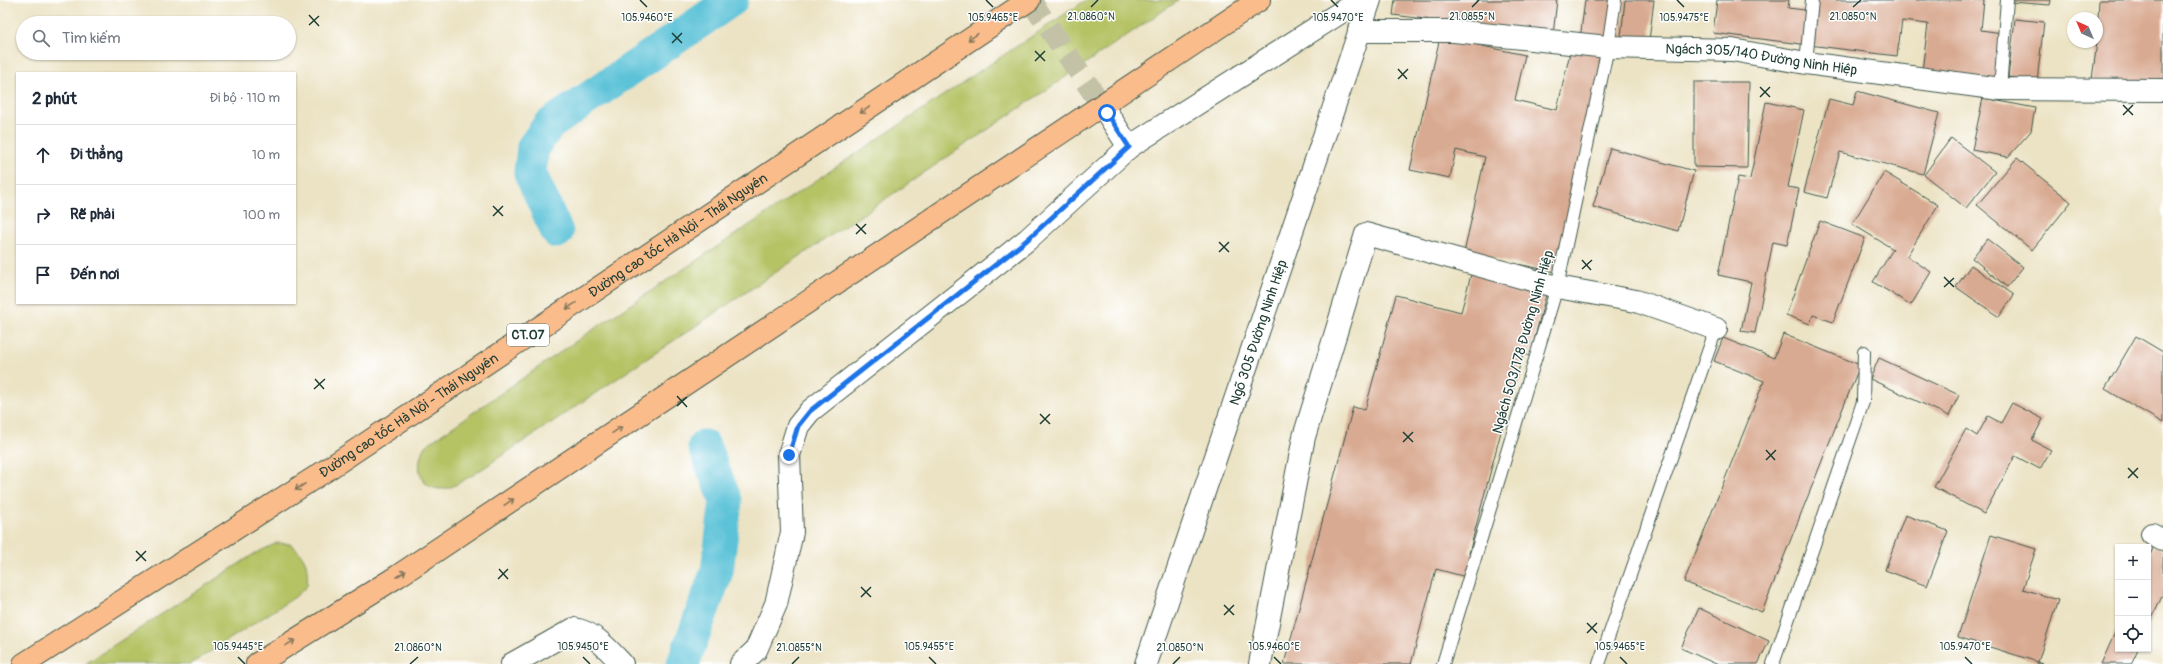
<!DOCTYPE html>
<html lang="vi">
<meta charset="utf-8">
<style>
:root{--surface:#fff;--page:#f6f6f7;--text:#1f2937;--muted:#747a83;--line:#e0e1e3}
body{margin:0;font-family:Pangolin,sans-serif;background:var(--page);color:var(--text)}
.controls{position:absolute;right:12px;bottom:12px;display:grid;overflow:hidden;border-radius:0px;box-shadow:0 1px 3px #0004}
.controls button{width:36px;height:36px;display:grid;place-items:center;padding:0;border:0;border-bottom:1px solid var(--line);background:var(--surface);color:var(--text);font:20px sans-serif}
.compass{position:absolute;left:2067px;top:12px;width:36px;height:36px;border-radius:50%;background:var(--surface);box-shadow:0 1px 3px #0004;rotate:316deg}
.stop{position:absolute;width:12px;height:12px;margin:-9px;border:3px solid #1a73e8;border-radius:50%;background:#fff}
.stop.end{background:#1a73e8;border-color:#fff;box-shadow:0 1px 4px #0008}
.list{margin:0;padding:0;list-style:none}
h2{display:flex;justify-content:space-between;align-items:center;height:52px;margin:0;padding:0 16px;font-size:17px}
h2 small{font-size:13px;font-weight:400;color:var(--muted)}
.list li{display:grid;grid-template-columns:26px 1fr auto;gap:12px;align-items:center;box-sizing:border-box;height:60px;padding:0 16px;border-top:1px solid var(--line)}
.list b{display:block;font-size:15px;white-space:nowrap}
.list em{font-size:13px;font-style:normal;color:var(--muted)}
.icon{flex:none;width:22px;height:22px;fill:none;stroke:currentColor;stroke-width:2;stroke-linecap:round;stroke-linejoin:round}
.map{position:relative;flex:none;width:2163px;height:664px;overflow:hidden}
.search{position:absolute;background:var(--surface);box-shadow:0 1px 3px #0004;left:16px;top:16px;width:280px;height:44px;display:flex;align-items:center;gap:10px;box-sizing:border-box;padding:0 14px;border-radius:22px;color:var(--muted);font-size:15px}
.panel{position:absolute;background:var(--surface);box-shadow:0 1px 3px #0004;left:16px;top:72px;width:280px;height:232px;border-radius:0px}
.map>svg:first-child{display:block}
.grass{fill:#b5c365;stroke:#6a804c}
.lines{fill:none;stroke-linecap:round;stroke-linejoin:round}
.canal{stroke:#5bc2d8;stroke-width:33}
.building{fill:#d9aa92}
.minor-tunnel{stroke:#c3c2a7;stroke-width:22;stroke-dasharray:22 11;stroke-linecap:butt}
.service-casing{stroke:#3e564a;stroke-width:14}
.minor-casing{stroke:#3e564a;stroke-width:24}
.motorway-casing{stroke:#3e564a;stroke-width:24}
.service{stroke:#fff;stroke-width:12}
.minor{stroke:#fff;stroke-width:22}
.motorway{stroke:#fabc8b;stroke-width:22}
.oneway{stroke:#82765b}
.route{stroke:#1a73e8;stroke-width:5}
.ticks{fill:none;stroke:#1f3d34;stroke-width:1.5}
.labels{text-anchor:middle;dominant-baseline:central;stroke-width:3;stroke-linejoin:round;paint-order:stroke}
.shield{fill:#fff;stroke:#627771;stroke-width:1}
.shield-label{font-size:13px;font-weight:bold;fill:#1f3d34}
.street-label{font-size:14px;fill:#1f3d34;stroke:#fff}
.ticks-label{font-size:10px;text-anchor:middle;fill:#1f3d34;stroke:#fff;stroke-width:3;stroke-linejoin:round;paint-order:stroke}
</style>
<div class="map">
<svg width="2163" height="664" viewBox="0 0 2163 664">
<rect width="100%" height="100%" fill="#fff"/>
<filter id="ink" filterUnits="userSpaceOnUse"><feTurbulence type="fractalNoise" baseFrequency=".025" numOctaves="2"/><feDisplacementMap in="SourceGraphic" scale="8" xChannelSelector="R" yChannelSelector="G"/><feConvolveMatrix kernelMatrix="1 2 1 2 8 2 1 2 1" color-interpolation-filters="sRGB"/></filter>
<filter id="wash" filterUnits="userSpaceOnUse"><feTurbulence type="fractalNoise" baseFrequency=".012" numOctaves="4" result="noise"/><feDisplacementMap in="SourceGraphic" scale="16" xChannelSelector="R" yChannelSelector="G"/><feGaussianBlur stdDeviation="0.9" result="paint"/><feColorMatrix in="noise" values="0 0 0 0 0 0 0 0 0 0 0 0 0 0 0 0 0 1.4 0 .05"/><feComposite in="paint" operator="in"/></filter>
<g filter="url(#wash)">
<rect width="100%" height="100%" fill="#ece3c4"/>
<!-- grass -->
<g class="grass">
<path d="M1086,0H1179L878,204L473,475C463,480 452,489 441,489C417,489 415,462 425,446L585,335Z"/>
<path d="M277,543L290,544C306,556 309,566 307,586L295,597L191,664H85L254,554Z"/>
</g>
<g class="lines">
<!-- canal -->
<g class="canal">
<path d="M557,232L530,173L533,147L549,125L732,0"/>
<path d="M683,664L717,571L726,501L704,446"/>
</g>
</g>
<g id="blocks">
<!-- building -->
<g class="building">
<path d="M1395,0H1557L1553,35L1393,15Z"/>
<path d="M1585,0H1614L1609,42L1580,39Z"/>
<path d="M1625,0H1654L1649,41L1621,37Z"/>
<path d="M1717,0H1789L1788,8L1813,11L1814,0H1984L1981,30L2009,34L2002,81L1922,71L1928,24L1902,21L1897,56L1713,33Z"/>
<path d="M2011,0H2051L2050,5L2011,2Z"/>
<path d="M2099,0H2163V85L2092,79L2097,42Z"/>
<path d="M2015,19L2044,22L2037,81L2008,77Z"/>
<path d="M1440,37L1525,55L1515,100L1557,110L1571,48L1603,55L1556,272L1464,253L1485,157L1456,150L1450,178L1410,170Z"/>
<path d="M1694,82H1749L1747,168L1694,167Z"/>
<path d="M1857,91L1939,113L1923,174L1840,152L1827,198L1804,192L1829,99L1853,105Z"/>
<path d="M1983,98L2035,108L2031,131L2008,157L1972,150Z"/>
<path d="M1766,102L1804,110L1788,187L1799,189L1787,245L1773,242L1755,333L1741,331L1751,282L1718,275L1738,177L1750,179Z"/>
<path d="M1951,138L1995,172L1966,208L1924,175Z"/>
<path d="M1610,148L1694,171L1678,231L1593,207Z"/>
<path d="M2017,158L2071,202L2032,250L1977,205Z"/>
<path d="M1884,172L1938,205L1907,256L1931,272L1911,305L1873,282L1893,249L1852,224Z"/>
<path d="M1820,221L1865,238L1833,322L1813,315L1810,324L1786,315Z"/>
<path d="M1987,239L2023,267L2007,287L1972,258Z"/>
<path d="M1971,265L2014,295L1999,317L1956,287Z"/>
<path d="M1472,271L1547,291L1530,356L1523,354L1503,424L1469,553L1476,555L1470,578L1436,569L1411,664H1284L1353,407L1365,410L1396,295L1461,312Z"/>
<path d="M1783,334L1860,365L1762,612L1684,582L1764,381L1714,361L1723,338L1774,358Z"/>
<path d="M2136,336L2163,352V423L2105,389Z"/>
<path d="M1879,358L1959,395L1949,416L1870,379Z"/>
<path d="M2012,403L2043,419L2032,440L2051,450L2040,469L2015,456L1984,514L1934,487L1966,429L1977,436L1988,416L2001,423Z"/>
<path d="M1905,515L1948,531L1927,586L1885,570Z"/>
<path d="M1991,535L2036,549L2023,589L2058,600L2038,662L2043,664H2037L2038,662L1958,637Z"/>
<path d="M2154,546L2163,550V594L2148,628V560Z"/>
<path d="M1699,608L1769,641L1758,664H1716L1681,648Z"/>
<path d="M2118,626V649H2138L2131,664H2101Z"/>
</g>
</g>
</g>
<g filter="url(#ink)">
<use href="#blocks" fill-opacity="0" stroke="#3e564a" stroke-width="1"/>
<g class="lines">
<!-- minor-tunnel -->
<path class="minor-tunnel" d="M1030,0L1107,113"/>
<!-- service casing -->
<g class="service-casing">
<g id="service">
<path d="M1806,63L1812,0"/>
<path d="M2000,89L2007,0"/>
<path d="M1443,664L1557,287L1608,47L1615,0"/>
<path d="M1599,664L1716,329"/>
<path d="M1773,664L1863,402L1864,352"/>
</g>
</g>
<!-- minor casing -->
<g class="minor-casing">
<g id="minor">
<path id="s1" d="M1359,31H1454L1608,47L1732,50L1806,63L2000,89L2163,90"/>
<path d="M1129,147L1360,0"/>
<path d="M2152,534L2163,540"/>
<path d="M512,664L574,629C594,632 609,650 622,664"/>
<path d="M741,664L756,650L776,604L792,532L789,455L798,426L810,411L1027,240L1129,147L1107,113"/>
<path id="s2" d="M1146,664L1370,0"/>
<path d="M1260,664L1304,437L1366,234L1557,287L1636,301L1716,329"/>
</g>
</g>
<!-- motorway casing -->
<g class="motorway-casing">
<g id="motorway">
<path id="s3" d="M24,664L325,471L1029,0"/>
<path d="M257,664L398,576L1259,0"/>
</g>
</g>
<!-- service -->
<use href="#service" class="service"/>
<!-- minor -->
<use href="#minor" class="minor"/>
<!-- motorway -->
<use href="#motorway" class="motorway"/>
</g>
<!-- one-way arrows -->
<defs><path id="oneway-shaft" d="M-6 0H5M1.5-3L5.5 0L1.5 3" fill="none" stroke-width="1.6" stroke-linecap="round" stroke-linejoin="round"/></defs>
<g class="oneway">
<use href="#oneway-shaft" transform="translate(973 37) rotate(146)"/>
<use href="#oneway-shaft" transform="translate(865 110) rotate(146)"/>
<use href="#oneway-shaft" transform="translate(571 306) rotate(146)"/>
<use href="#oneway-shaft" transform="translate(617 430) rotate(-34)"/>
<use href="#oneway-shaft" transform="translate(300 487) rotate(147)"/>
<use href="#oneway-shaft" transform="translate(509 502) rotate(-34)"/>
<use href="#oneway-shaft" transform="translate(401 574) rotate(-33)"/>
<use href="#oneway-shaft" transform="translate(290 643) rotate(-32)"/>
</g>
</g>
<g class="lines" filter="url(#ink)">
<!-- route -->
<path class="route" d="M789,455L798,426L810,411L1027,240L1129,147L1107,113"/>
</g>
<!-- ticks -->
<path class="ticks" d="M640,0L647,7M986,0L993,7M1331,0L1338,7M1677,0L1684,7M1091,7L1098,0M1472,7L1479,0M1853,7L1861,0M309,15L319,26M309,25L319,16M672,33L682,43M672,43L682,33M1035,51L1045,61M1035,61L1045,51M1398,69L1407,79M1398,79L1408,69M1760,87L1770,97M1760,97L1770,87M2123,105L2133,115M2123,115L2133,105M493,206L503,216M493,216L503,206M856,224L866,234M856,234L866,224M1219,242L1229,252M1219,252L1229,242M1582,260L1591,270M1582,269L1592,260M1944,277L1954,287M1944,287L1954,278M315,379L324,389M314,389L325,379M677,396L687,407M677,406L687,397M1040,414L1050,424M1040,424L1050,414M1403,432L1413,442M1403,442L1413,432M1766,450L1775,460M1766,460L1776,450M2128,468L2138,478M2128,478L2138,468M136,551L146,561M136,561L146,551M499,569L508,579M498,579L508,569M861,587L871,597M861,597L871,587M1224,605L1234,615M1224,615L1234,605M1587,623L1597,633M1587,633L1597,623M238,657L245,664M583,657L590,664M929,657L936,664M1274,657L1281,664M1620,657L1627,664M1965,657L1972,664M410,664L418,657M792,664L799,657M1173,664L1180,657"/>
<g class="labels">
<!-- shield labels -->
<rect class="shield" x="507" y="324" width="42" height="22" rx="3"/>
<g class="shield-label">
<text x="528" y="335">CT.07</text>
</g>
<!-- street labels -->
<g class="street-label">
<text stroke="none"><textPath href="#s1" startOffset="404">Ngách 305/140 Đường Ninh Hiệp</textPath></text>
<text stroke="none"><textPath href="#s3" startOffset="782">Đường cao tốc Hà Nội - Thái Nguyên</textPath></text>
<text stroke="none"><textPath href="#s2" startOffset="350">Ngõ 305 Đường Ninh Hiệp</textPath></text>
<text transform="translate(1523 342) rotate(-74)">Ngách 503/178 Đường Ninh Hiệp</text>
<text stroke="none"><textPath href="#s3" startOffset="458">Đường cao tốc Hà Nội - Thái Nguyên</textPath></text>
</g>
</g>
<g class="ticks-label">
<text x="1091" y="20">21.0860°N</text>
<text x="1472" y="20">21.0855°N</text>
<text x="1853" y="20">21.0850°N</text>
<text x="1338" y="21">105.9470°E</text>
<text x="1684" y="21">105.9475°E</text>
<text x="647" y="21">105.9460°E</text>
<text x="993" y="21">105.9465°E</text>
<text x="238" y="650">105.9445°E</text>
<text x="583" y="650">105.9450°E</text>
<text x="929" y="650">105.9455°E</text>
<text x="1274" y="650">105.9460°E</text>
<text x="1620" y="650">105.9465°E</text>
<text x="1965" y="650">105.9470°E</text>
<text x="418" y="651">21.0860°N</text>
<text x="799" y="651">21.0855°N</text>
<text x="1180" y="651">21.0850°N</text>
</g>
</svg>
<div class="controls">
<button>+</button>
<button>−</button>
<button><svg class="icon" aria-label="locate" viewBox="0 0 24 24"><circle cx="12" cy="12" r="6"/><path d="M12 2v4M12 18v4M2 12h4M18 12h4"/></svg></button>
</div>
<svg class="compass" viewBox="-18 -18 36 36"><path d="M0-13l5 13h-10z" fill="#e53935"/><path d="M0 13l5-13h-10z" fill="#747a83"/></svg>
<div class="stop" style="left:1107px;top:113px"></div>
<div class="stop end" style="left:789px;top:455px"></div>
<div class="search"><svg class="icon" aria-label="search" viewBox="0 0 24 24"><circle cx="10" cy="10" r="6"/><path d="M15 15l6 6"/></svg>Tìm kiếm</div>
<section class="panel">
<h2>2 phút<small>Đi bộ · 110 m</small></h2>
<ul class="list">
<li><svg class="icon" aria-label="ahead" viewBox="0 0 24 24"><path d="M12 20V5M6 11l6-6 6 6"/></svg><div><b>Đi thẳng</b></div><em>10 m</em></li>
<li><svg class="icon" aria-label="right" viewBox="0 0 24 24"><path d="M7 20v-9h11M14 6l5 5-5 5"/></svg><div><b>Rẽ phải</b></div><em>100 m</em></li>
<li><svg class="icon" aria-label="arrive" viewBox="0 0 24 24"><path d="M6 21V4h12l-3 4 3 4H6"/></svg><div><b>Đến nơi</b></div></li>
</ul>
</section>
</div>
